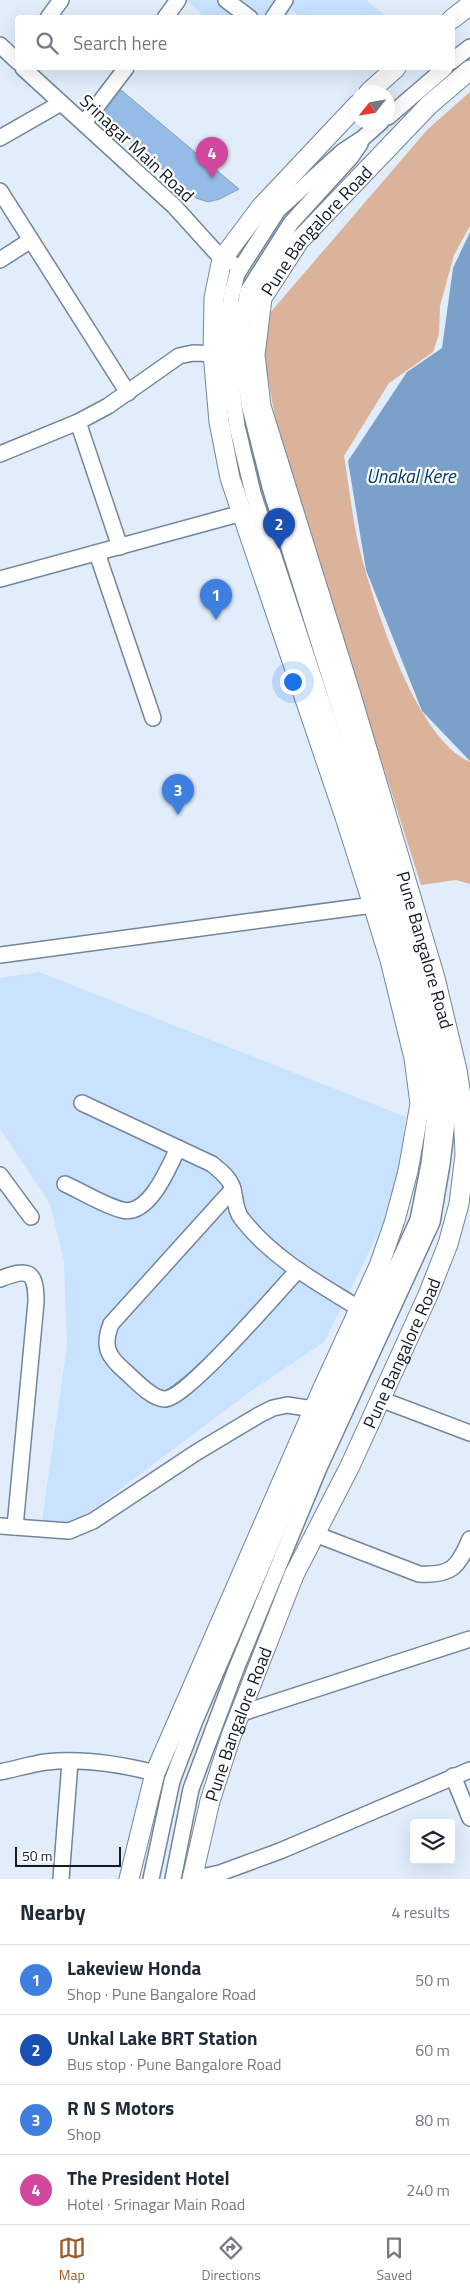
<!DOCTYPE html>
<meta charset="utf-8">
<style>
:root{--surface:#fff;--page:#f6f6f7;--text:#1f2937;--muted:#747a83;--line:#e0e1e3;--accent:#9b5927}
body{margin:0;font-family:"Titillium Web",sans-serif;background:var(--page);color:var(--text)}
.controls{position:absolute;right:15px;bottom:15px;display:grid;overflow:hidden;border-radius:5px;box-shadow:0 5px 20px #0002}
.controls button{width:45px;height:45px;display:grid;place-items:center;padding:0;border:0;border-bottom:1px solid var(--line);background:var(--surface);color:var(--text);font:25px sans-serif}
.compass{position:absolute;left:350px;top:85px;width:45px;height:45px;border-radius:50%;background:var(--surface);box-shadow:0 5px 20px #0002;rotate:239deg}
.scale{position:absolute;left:15px;bottom:12px;width:106px;box-sizing:border-box;padding-left:5px;border:2px solid #141b23;border-top:0;font-size:14px;line-height:18px;white-space:nowrap;color:#141b23;-webkit-text-stroke:4px #fff;paint-order:stroke}
.you{position:absolute;left:292px;top:681px;width:18px;height:18px;margin:-12px;border:4px solid #fff;border-radius:50%;background:#1a73e8;box-shadow:0 0 0 8px #1a73e833}
.badge{display:grid;place-items:center;width:32px;height:32px;border-radius:50%;background:var(--accent);color:#fff;font-size:16px;font-weight:700}
.pin{position:absolute;translate:-50% -41px;filter:drop-shadow(0 1px 2px #0008)}
.pin::after{content:'';position:absolute;top:26px;width:18px;height:15px;background:inherit;clip-path:polygon(0 0,100% 0,50% 100%)}
.list{margin:0;padding:0;list-style:none}
h2{display:flex;justify-content:space-between;align-items:center;height:65px;margin:0;padding:0 20px;font-size:21px}
h2 small{font-size:16px;font-weight:400;color:var(--muted)}
.list li{display:grid;grid-template-columns:32px 1fr auto;gap:15px;align-items:center;box-sizing:border-box;height:70px;padding:0 20px;border-top:1px solid var(--line)}
.list b{display:block;font-size:19px;white-space:nowrap}
.list p{margin:0;font-size:16px;white-space:nowrap;color:var(--muted)}
.list em{font-size:16px;font-style:normal;color:var(--muted)}
.icon{flex:none;width:28px;height:28px;fill:none;stroke:currentColor;stroke-width:2;stroke-linecap:round;stroke-linejoin:round}
.map{position:relative;flex:none;width:470px;height:1879px;overflow:hidden}
.search{position:absolute;background:var(--surface);box-shadow:0 5px 20px #0002;left:15px;right:15px;top:15px;height:55px;display:flex;align-items:center;gap:12px;box-sizing:border-box;padding:0 18px;border-radius:5px;color:var(--muted);font-size:19px}
.sheet{height:345px;background:var(--surface)}
nav{display:flex;justify-content:space-around;align-items:center;box-sizing:border-box;height:70px;border-top:1px solid var(--line);background:var(--surface);font-size:14px;color:var(--muted)}
nav a{display:grid;justify-items:center;gap:2px}
nav .on{color:var(--accent)}
.map>svg:first-child{display:block}
.built{fill:#c8e2ff}
.green{fill:#dab39a}
.water{fill:#7ba0ca}
.building{fill:#95bce6;stroke:#8ea1b6}
.lines{fill:none;stroke-linecap:round;stroke-linejoin:round}
.minor-casing{stroke:#73859a;stroke-width:18}
.major-casing{stroke:#73859a;stroke-width:21}
.minor{stroke:#fff;stroke-width:15}
.major{stroke:#fff;stroke-width:19}
.labels{text-anchor:middle;dominant-baseline:central;stroke-width:4.5;stroke-linejoin:round;paint-order:stroke}
.street-label{font-size:18px;fill:#141b23;stroke:#fff}
.water-label{font-size:19px;font-style:italic;fill:#003c6f;stroke:#fff}
</style>
<div class="map">
<svg width="470" height="1879" viewBox="0 0 470 1879">
<rect width="100%" height="100%" fill="#e1edfb"/>
<!-- built -->
<g class="built">
<path d="M186,0H366L387,17H302L292,10L286,17H205Z"/>
<path d="M39,972L406,1117L395,1199L324,1342L251,1391L56,1537L41,1528L67,1346L64,1261L50,1204L0,1129V978Z"/>
</g>
<!-- green -->
<path class="green" d="M470,92V226L454,255L440,306L439,334L433,352L389,383L344,456C350,491 353,528 363,562C378,615 417,739 470,762V884L456,880L421,885L279,439L264,356L269,314L428,129Z"/>
<!-- water -->
<path class="water" d="M470,232V761L422,711L366,570L348,461L407,372L442,348L453,268Z"/>
<!-- building -->
<path class="building" d="M121,90L239,189L220,199L208,202L196,198L101,116Z"/>
<g class="lines">
<!-- minor casing -->
<g class="minor-casing">
<g id="minor">
<path d="M226,0L250,18"/>
<path d="M48,18L61,0"/>
<path d="M165,18L178,0"/>
<path d="M273,18L285,0"/>
<path d="M0,45L18,62"/>
<path d="M452,61L470,47"/>
<path d="M23,68L174,206L222,259L231,262"/>
<path d="M388,117L445,68"/>
<path d="M84,123L126,68"/>
<path d="M0,138L61,103"/>
<path d="M0,191L128,393"/>
<path d="M0,260L31,240"/>
<path d="M78,422L120,547"/>
<path d="M0,454L78,422L108,406L179,356L193,353L222,354"/>
<path d="M97,553L153,718"/>
<path d="M0,579L242,513"/>
<path d="M0,955L373,905"/>
<path d="M82,1103L212,1164C220,1171 228,1176 232,1186C236,1197 234,1209 242,1219C273,1259 318,1283 360,1309"/>
<path d="M0,1175L31,1217"/>
<path d="M65,1184C83,1192 103,1205 122,1210C149,1217 169,1167 178,1148"/>
<path d="M233,1189L111,1324C102,1347 108,1357 127,1373C136,1381 151,1398 164,1399C184,1401 279,1291 298,1270"/>
<path d="M0,1279C28,1268 36,1270 36,1302L15,1527"/>
<path d="M380,1399L470,1433"/>
<path d="M0,1526L69,1531L93,1521L197,1452L259,1415L273,1408L287,1405L314,1409"/>
<path d="M315,1534L419,1574C452,1576 458,1567 470,1539"/>
<path d="M239,1714L470,1639"/>
<path d="M0,1772C15,1769 31,1764 46,1762C82,1758 120,1764 155,1773"/>
<path d="M453,1776L470,1818"/>
<path d="M192,1876H206L220,1873L280,1851L470,1770"/>
<path d="M61,1879L70,1762"/>
<path d="M151,1879L172,1781L194,1723L308,1459L418,1220L429,1164L436,1104L406,974L385,894L253,493L237,426L228,360L229,328L231,298L237,274L242,266L278,210L342,152L363,138L381,122"/>
<path d="M173,1879L191,1789L236,1669L319,1468L432,1222L442,1164L449,1105L425,997L397,891L270,487L250,408L241,356L242,322L248,291L291,223L351,157L360,144"/>
</g>
</g>
<!-- major casing -->
<g class="major-casing">
<g id="major">
<path d="M452,19L470,5"/>
<path d="M369,92L396,68"/>
<path d="M129,1879L155,1773L322,1390L379,1266L395,1220L408,1171L420,1104L414,1058L390,960L373,905L345,817L230,478L219,422L213,353L214,298L222,259L261,207L358,104"/>
<path id="s1" d="M192,1879L210,1801L231,1736L294,1575L350,1466L428,1295L448,1244L459,1204L465,1155L463,1109L457,1070L435,978L351,695L261,406L255,355L262,298L299,241L429,105L470,70"/>
</g>
</g>
<!-- minor -->
<use href="#minor" class="minor"/>
<!-- major -->
<use href="#major" class="major"/>
</g>
<g class="labels">
<!-- street labels -->
<g class="street-label">
<text transform="translate(137 148) rotate(43)">Srinagar Main Road</text>
<text stroke="none"><textPath href="#s1" startOffset="1751">Pune Bangalore Road</textPath></text>
<text transform="translate(425 950) rotate(74)">Pune Bangalore Road</text>
<text stroke="none"><textPath href="#s1" startOffset="568">Pune Bangalore Road</textPath></text>
<text stroke="none"><textPath href="#s1" startOffset="162">Pune Bangalore Road</textPath></text>
</g>
<!-- water labels -->
<g class="water-label">
<text x="411" y="475">Unakal Kere</text>
</g>
</g>
</svg>
<div class="controls">
<button><svg class="icon" aria-label="layers" viewBox="0 0 24 24"><path d="M12 4l9 5-9 5-9-5zM3 14l9 5 9-5"/></svg></button>
</div>
<svg class="compass" viewBox="-18 -18 36 36"><path d="M0-13l5 13h-10z" fill="#e53935"/><path d="M0 13l5-13h-10z" fill="#747a83"/></svg>
<div class="scale">50 m</div>
<div class="you"></div>
<div class="pin badge" style="left:216px;top:620px;background:#3f7fe0">1</div>
<div class="pin badge" style="left:279px;top:549px;background:#1a4fb4">2</div>
<div class="pin badge" style="left:178px;top:815px;background:#3f7fe0">3</div>
<div class="pin badge" style="left:212px;top:178px;background:#d1479c">4</div>
<div class="search"><svg class="icon" aria-label="search" viewBox="0 0 24 24"><circle cx="10" cy="10" r="6"/><path d="M15 15l6 6"/></svg>Search here</div>
</div>
<section class="sheet">
<h2>Nearby<small>4 results</small></h2>
<ul class="list">
<li><span class="badge" style="background:#3f7fe0">1</span><div><b>Lakeview Honda</b><p>Shop · Pune Bangalore Road</p></div><em>50 m</em></li>
<li><span class="badge" style="background:#1a4fb4">2</span><div><b>Unkal Lake BRT Station</b><p>Bus stop · Pune Bangalore Road</p></div><em>60 m</em></li>
<li><span class="badge" style="background:#3f7fe0">3</span><div><b>R N S Motors</b><p>Shop</p></div><em>80 m</em></li>
<li><span class="badge" style="background:#d1479c">4</span><div><b>The President Hotel</b><p>Hotel · Srinagar Main Road</p></div><em>240 m</em></li>
</ul>
</section>
<nav>
<a class="on"><svg class="icon" aria-label="map" viewBox="0 0 24 24"><path d="M3 6l6-2 6 2 6-2v14l-6 2-6-2-6 2zM9 4v14M15 6v14"/></svg>Map</a>
<a><svg class="icon" aria-label="directions" viewBox="0 0 24 24"><path d="M12 3l9 9-9 9-9-9zM9 14v-3h6M13 9l2 2-2 2"/></svg>Directions</a>
<a><svg class="icon" aria-label="saved" viewBox="0 0 24 24"><path d="M7 4h10v16l-5-4-5 4z"/></svg>Saved</a>
</nav>
